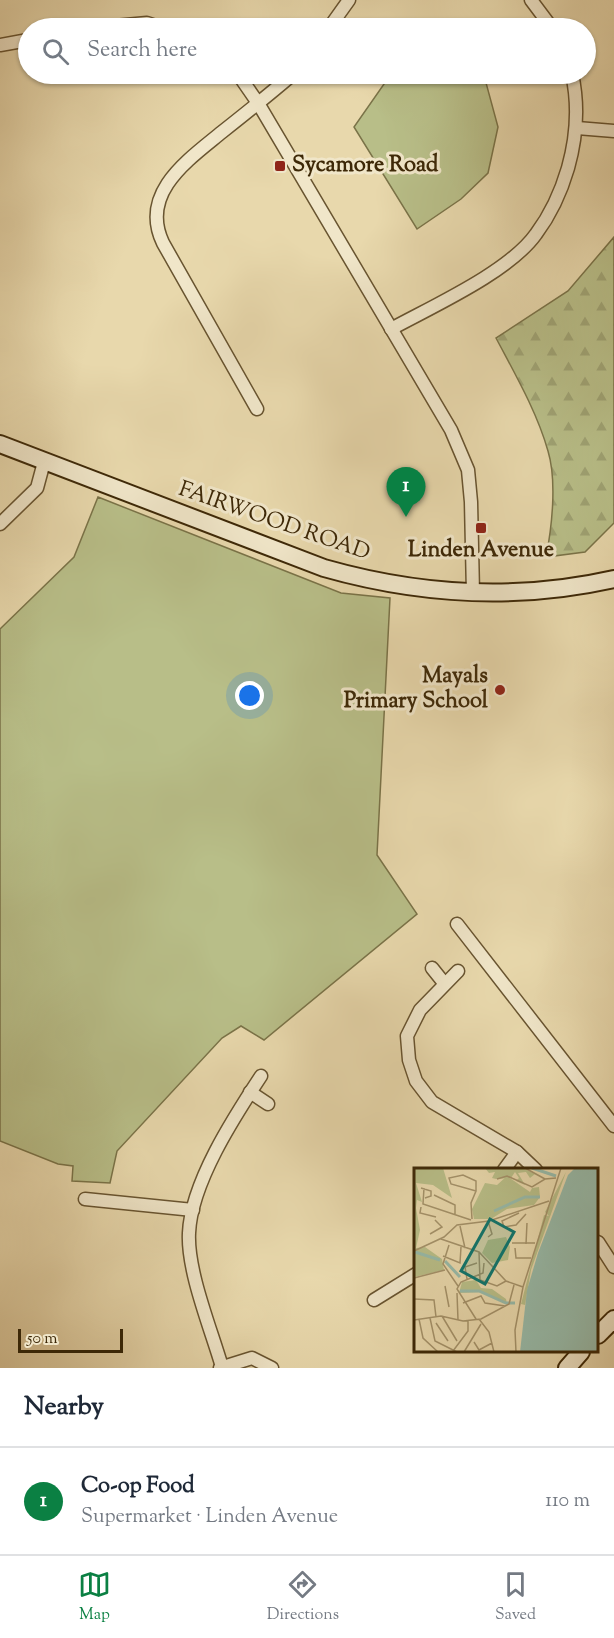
<!DOCTYPE html>
<meta charset="utf-8">
<style>
:root{--surface:#fff;--page:#f2f2f3;--text:#1f2937;--muted:#747a83;--line:#e0e1e3;--accent:#0b8043}
body{margin:0;font-family:"Sorts Mill Goudy",serif;background:var(--page);color:var(--text)}
.scale{position:absolute;left:18px;bottom:15px;width:105px;box-sizing:border-box;padding-left:6px;border:3px solid #3d2807;border-top:0;font-size:16px;line-height:21px;white-space:nowrap;color:#3d2807;-webkit-text-stroke:4px #f0e6c9;paint-order:stroke}
.you{position:absolute;left:250px;top:696px;width:21px;height:21px;margin:-15px;border:4px solid #fff;border-radius:50%;background:#1a73e8;box-shadow:0 0 0 9px #1a73e833}
.badge{display:grid;place-items:center;width:39px;height:39px;border-radius:50%;background:var(--accent);color:#fff;font-size:20px;font-weight:700}
.pin{position:absolute;translate:-50% -50px;filter:drop-shadow(0 2px 3px #0008)}
.pin::after{content:'';position:absolute;top:32px;width:21px;height:18px;background:inherit;clip-path:polygon(0 0,100% 0,50% 100%)}
.list{margin:0;padding:0;list-style:none}
h2{display:flex;justify-content:space-between;align-items:center;height:78px;margin:0;padding:0 24px;font-size:26px}
h2 small{font-size:20px;font-weight:400;color:var(--muted)}
.list li{display:grid;grid-template-columns:39px 1fr auto;gap:18px;align-items:center;box-sizing:border-box;height:108px;padding:0 24px;border-top:2px solid var(--line)}
.list b{display:block;font-size:22px;white-space:nowrap}
.list p{margin:0;font-size:20px;white-space:nowrap;color:var(--muted)}
.list em{font-size:20px;font-style:normal;color:var(--muted)}
.icon{flex:none;width:33px;height:33px;fill:none;stroke:currentColor;stroke-width:2;stroke-linecap:round;stroke-linejoin:round}
.map{position:relative;flex:none;width:614px;height:1368px;overflow:hidden}
.search{position:absolute;background:var(--surface);box-shadow:0 2px 4px #0004;left:18px;right:18px;top:18px;height:66px;display:flex;align-items:center;gap:15px;box-sizing:border-box;padding:0 21px;border-radius:33px;color:var(--muted);font-size:22px}
.sheet{height:186px;background:var(--surface)}
nav{display:flex;justify-content:space-around;align-items:center;box-sizing:border-box;height:84px;border-top:2px solid var(--line);background:var(--surface);font-size:16px;color:var(--muted)}
nav a{display:grid;justify-items:center;gap:3px}
nav .on{color:var(--accent)}
.map>svg:first-child{display:block}
.green{fill:#b8be88;stroke:#7a7348;stroke-width:1.5}
.forest{fill:url(#forest-firs);stroke:#7a7348;stroke-width:1.5}
.lines{fill:none;stroke-linecap:round;stroke-linejoin:round}
.street-casing{stroke:#685430;stroke-width:15}
.secondary-casing{stroke:#3d2807;stroke-width:20}
.street{stroke:#f0e6c9;stroke-width:12}
.secondary{stroke:#f0e6c9;stroke-width:16}
.poi-dot{fill:#8f2418;stroke:#f0e6c9;stroke-width:2}
.labels{text-anchor:middle;dominant-baseline:central;stroke-width:6;stroke-linejoin:round;paint-order:stroke}
.poi-label{font-size:22px;font-weight:bold;fill:#3d2807;stroke:#f0e6c9;text-anchor:start}
.street-label{font-size:22px;fill:#3d2807;stroke:#f0e6c9}
.inset-river{fill:none;stroke:#97baa9;stroke-width:3}
.inset-road{fill:none;stroke:#a4926a;stroke-width:1.5}
.view{fill:#0f766e;fill-opacity:0.15;stroke:#0f766e;stroke-width:3}
.inset-edge{fill:none;stroke:#3d2807;stroke-width:3}
</style>
<div class="map">
<svg width="614" height="1368" viewBox="0 0 614 1368">
<defs>
<pattern id="forest-firs" width="22" height="20" patternUnits="userSpaceOnUse" patternTransform="scale(1.5)"><rect width="22" height="20" fill="#b8be88"/><path d="M5 1l3.5 6h-7zM16 11l3.5 6h-7z" fill="#9fa374"/></pattern>
</defs>
<rect width="100%" height="100%" fill="#e8d8ac"/>
<filter id="stains"><feTurbulence type="fractalNoise" baseFrequency=".00333" numOctaves="4"/><feColorMatrix values="0 0 0 0 .2 0 0 0 0 .09 0 0 0 0 .02 0 0 0 .5 -.17"/></filter>
<radialGradient id="worn" r=".72"><stop offset=".6" stop-color="#630" stop-opacity="0"/><stop offset="1" stop-color="#630" stop-opacity=".3"/></radialGradient>
<!-- green -->
<g class="green">
<path d="M391,74H481L485,79L498,127L488,173L461,199L417,229L354,127Z"/>
<path d="M98,497L341,593L390,598L377,855L417,914L264,1040L241,1026L222,1038L117,1151L110,1183L72,1181L73,1166L58,1164L0,1141V629L74,557Z"/>
</g>
<!-- forest -->
<path class="forest" d="M614,237V523L585,552L546,557C552,527 557,481 548,451C537,412 515,374 496,338L568,291Z"/>
<g class="lines">
<!-- street casing -->
<g class="street-casing">
<g id="street">
<path d="M531,0L552,28"/>
<path d="M93,28L147,23L162,28"/>
<path d="M329,28L349,0"/>
<path d="M0,45L28,40"/>
<path d="M238,74L258,103L451,430L468,470L471,502L473,593"/>
<path d="M577,128L614,131"/>
<path d="M391,329C433,306 509,272 536,234C551,214 561,192 568,168C577,136 579,106 572,74"/>
<path d="M257,409L163,243C139,193 188,160 222,132C246,113 270,94 293,74"/>
<path d="M0,524L37,488L44,462"/>
<path d="M457,924L614,1126"/>
<path d="M432,968L444,983"/>
<path d="M458,971L420,1010L407,1036L409,1060L416,1081L432,1102L517,1152L536,1170"/>
<path d="M250,1092L268,1104"/>
<path d="M504,1170L517,1152"/>
<path d="M85,1199L193,1210"/>
<path d="M598,1242L614,1267"/>
<path d="M374,1300L416,1274"/>
<path d="M222,1367C211,1329 187,1271 189,1233C191,1183 234,1117 261,1076"/>
<path d="M220,1368L252,1358L272,1368"/>
</g>
</g>
<!-- secondary casing -->
<g class="secondary-casing">
<g id="secondary">
<path d="M0,444L324,568C419,595 517,601 614,579"/>
<path d="M598,1335L614,1319"/>
<path d="M567,1368L581,1352"/>
</g>
</g>
<!-- street -->
<use href="#street" class="street"/>
<!-- secondary -->
<use href="#secondary" class="secondary"/>
</g>
<!-- markers -->
<g class="poi-dot">
<rect x="274" y="160" width="12" height="12" rx="3"/>
<rect x="475" y="522" width="12" height="12" rx="3"/>
<circle cx="500" cy="690" r="6"/>
</g>
<g class="labels">
<!-- poi labels -->
<g class="poi-label">
<text x="292" y="166">Sycamore Road</text>
<text x="481" y="551" text-anchor="middle">Linden Avenue</text>
<text x="488" y="677" text-anchor="end">Mayals<tspan x="488" dy="25">Primary School</tspan></text>
</g>
<!-- street labels -->
<g class="street-label">
<text transform="translate(274 522) rotate(19)">FAIRWOOD ROAD</text>
</g>
</g>
<!-- overview -->
<g transform="translate(414 1168)">
<rect width="184" height="184" fill="#e8d8ac"/>
<path d="M0,0H29L38,30L19,17L2,15L8,34L3,32L2,40L6,62L2,80L11,79L28,91L30,102L0,109ZM152,4L117,102L111,137L107,136L130,47L135,48L131,44ZM93,8L116,24L118,20L125,19L126,29L120,37L93,41L77,51H60L58,41L71,15L83,17ZM92,69L96,79L94,92L78,95L68,85L74,72Z" fill="#b8be88"/>
<path d="M71,0H109L121,6L116,10L112,4L104,5L111,17L102,13L105,10L101,4L97,10L82,11L78,10L81,4L75,5ZM62,112L67,120L78,121L92,131L93,136L68,124L45,125L48,114Z" fill="#b8be88"/>
<path d="M161,0H184V184H106L113,122L124,85L154,7Z" fill="#97baa9"/>
<path class="inset-river" d="M118,0L142,8M80,43L111,29H126M1,84L26,92M31,93L46,109M46,123H65L92,135H101"/>
<path class="inset-road" d="M111,0L131,11M83,11L93,8L118,19L131,11L142,10M7,20L17,23V28L11,30M10,20L9,36L57,52M20,27L41,37V48M7,39L6,45L22,49M105,45L88,53L90,59L102,57L112,46M58,51L57,35L62,23V13L49,7L35,10L37,16L62,23M46,58L51,80M16,66L28,59L21,52M74,69L78,66L74,53M27,71L65,84L92,113L109,119M98,75H121M112,76L113,55M35,77L29,96L44,118M101,80L102,90H117M0,83L30,69L43,57L75,53L135,33M65,84L66,112L83,118L92,113M29,88L46,95L47,79M0,110L31,102M53,111L51,99L63,95M31,118L35,139M43,125L44,152M0,131L20,132L22,149M49,135L67,128L71,135L91,138M28,148L43,173M16,150L21,173L43,184M5,151L9,170L24,184M62,151L43,121L47,114L69,105L70,95M65,151L75,164L80,184M0,152L27,148L49,153L67,151L95,136L100,117M22,155L34,173M60,174L65,182L78,175M39,183L54,163V153M50,184L67,156M102,184L101,162L109,119L147,0"/>
<path class="view" d="M76,51L100,64L71,116L47,103Z"/>
<rect width="184" height="184" class="inset-edge"/>
</g>
<rect width="100%" height="100%" filter="url(#stains)"/>
<rect width="100%" height="100%" fill="url(#worn)"/>
</svg>
<div class="scale">50 m</div>
<div class="you"></div>
<div class="pin badge" style="left:406px;top:517px">1</div>
<div class="search"><svg class="icon" aria-label="search" viewBox="0 0 24 24"><circle cx="10" cy="10" r="6"/><path d="M15 15l6 6"/></svg>Search here</div>
</div>
<section class="sheet">
<h2>Nearby<small></small></h2>
<ul class="list">
<li><span class="badge">1</span><div><b>Co-op Food</b><p>Supermarket · Linden Avenue</p></div><em>110 m</em></li>
</ul>
</section>
<nav>
<a class="on"><svg class="icon" aria-label="map" viewBox="0 0 24 24"><path d="M3 6l6-2 6 2 6-2v14l-6 2-6-2-6 2zM9 4v14M15 6v14"/></svg>Map</a>
<a><svg class="icon" aria-label="directions" viewBox="0 0 24 24"><path d="M12 3l9 9-9 9-9-9zM9 14v-3h6M13 9l2 2-2 2"/></svg>Directions</a>
<a><svg class="icon" aria-label="saved" viewBox="0 0 24 24"><path d="M7 4h10v16l-5-4-5 4z"/></svg>Saved</a>
</nav>
